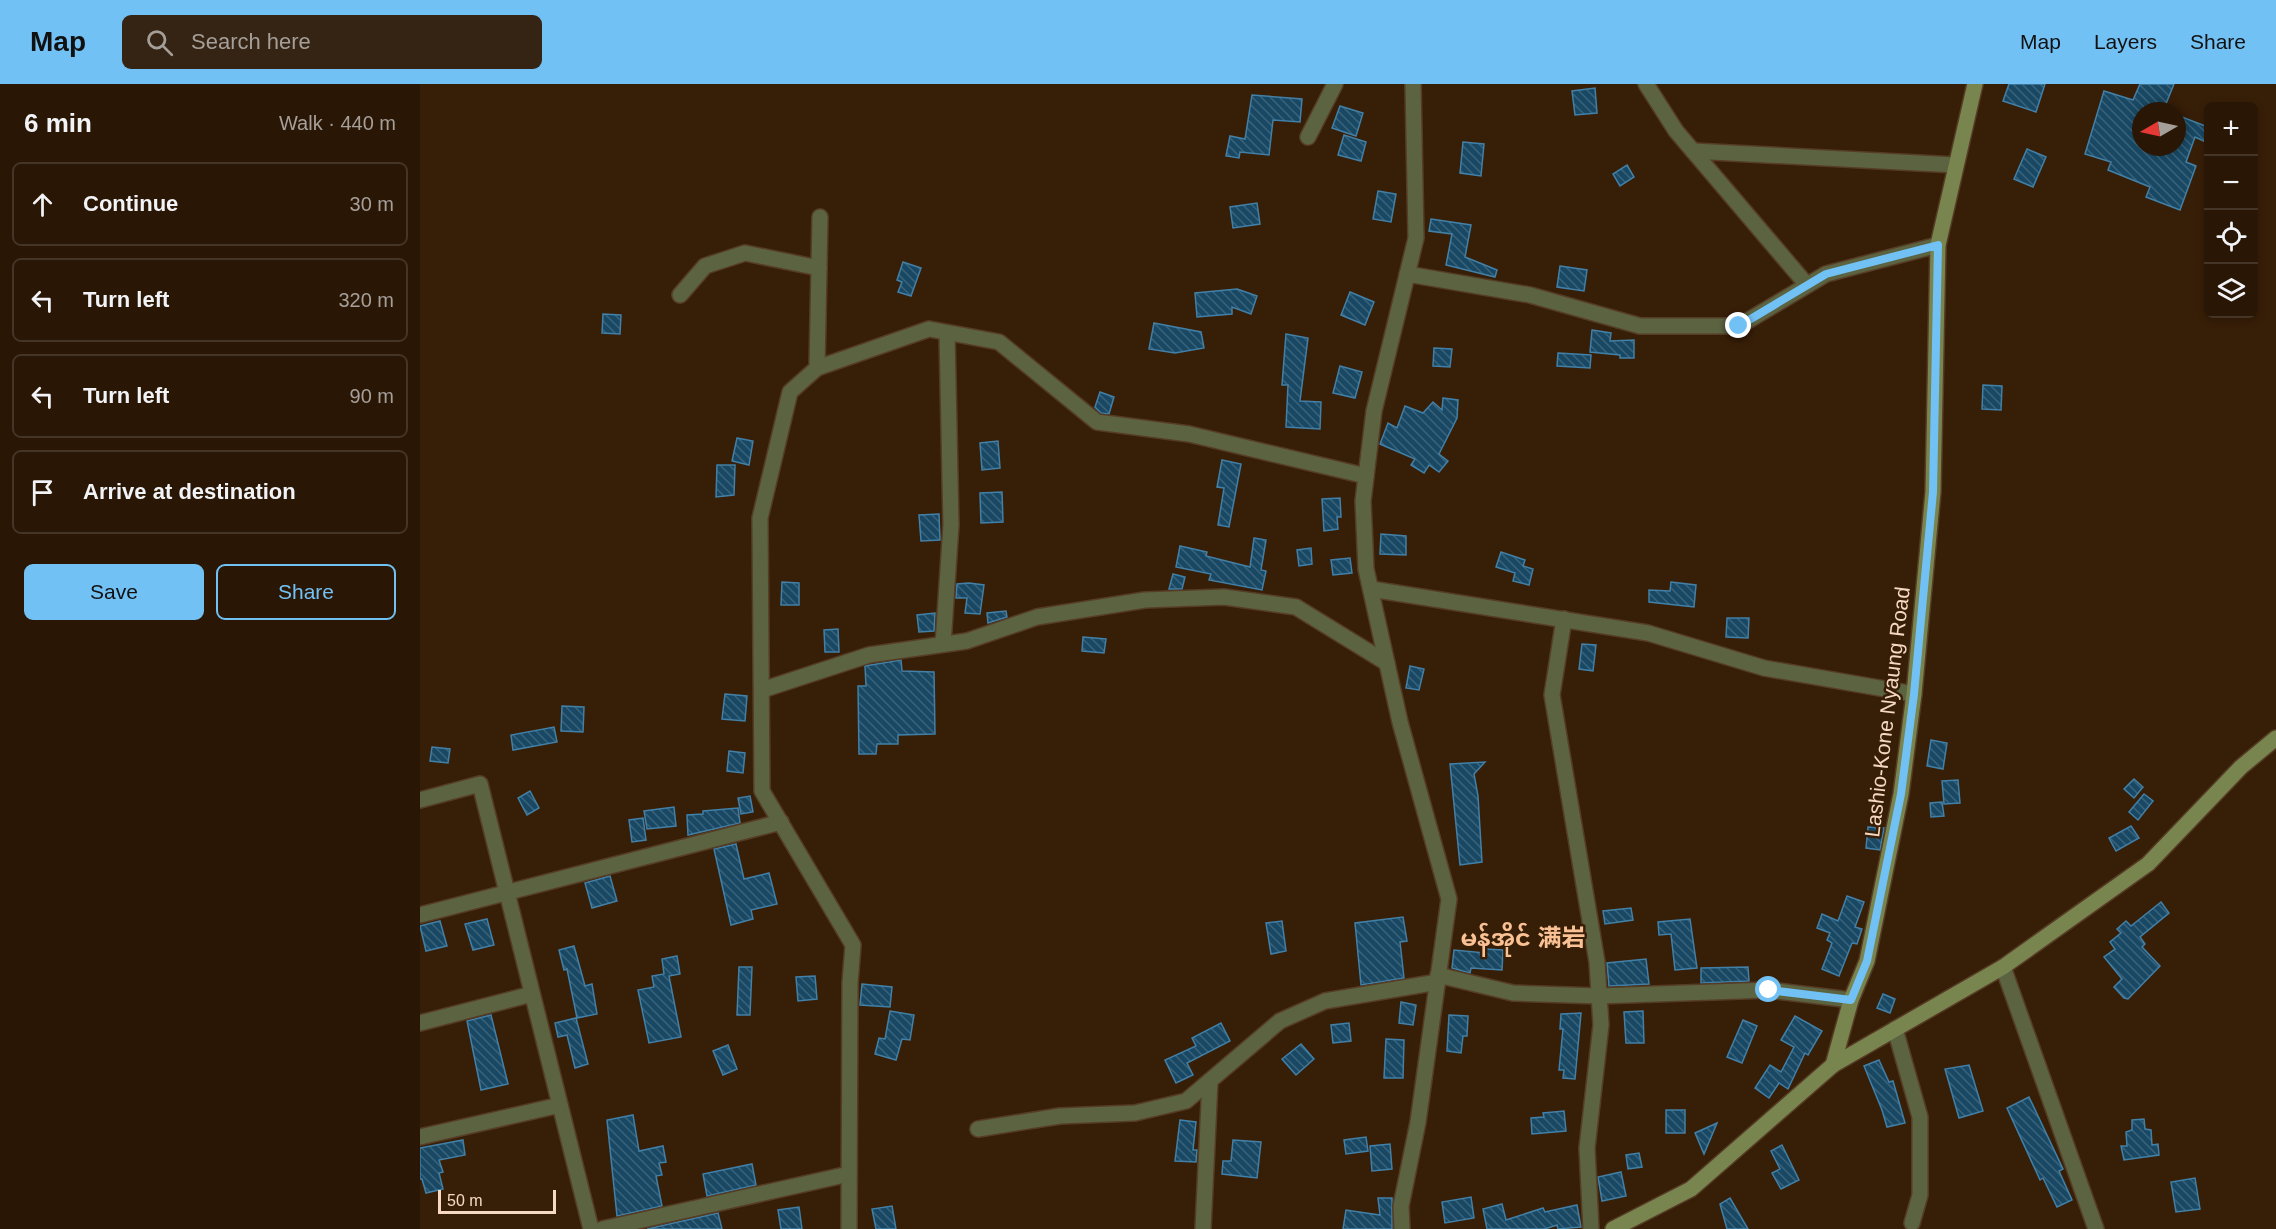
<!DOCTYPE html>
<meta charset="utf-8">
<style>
:root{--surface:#291605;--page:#352313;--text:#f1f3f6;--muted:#a59f9a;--line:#453527;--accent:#72c1f5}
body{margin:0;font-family:Arial,"Noto Sans SC","Noto Sans Myanmar",sans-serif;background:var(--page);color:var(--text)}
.controls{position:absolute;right:18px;top:18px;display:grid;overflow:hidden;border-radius:9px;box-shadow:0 3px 9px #0003}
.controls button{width:54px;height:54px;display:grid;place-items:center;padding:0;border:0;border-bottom:2px solid var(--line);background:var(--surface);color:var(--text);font:30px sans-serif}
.compass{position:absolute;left:1712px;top:18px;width:54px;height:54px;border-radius:50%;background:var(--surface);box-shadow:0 3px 9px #0003;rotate:261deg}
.scale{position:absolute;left:18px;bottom:15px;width:118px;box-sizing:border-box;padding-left:6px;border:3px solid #f7d9c3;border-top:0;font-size:16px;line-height:21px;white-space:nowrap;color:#f7d9c3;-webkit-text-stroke:4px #371e07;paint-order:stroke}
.stop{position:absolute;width:18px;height:18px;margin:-14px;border:4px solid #72c1f5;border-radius:50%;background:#fff}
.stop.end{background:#72c1f5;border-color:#fff;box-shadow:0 2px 6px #0008}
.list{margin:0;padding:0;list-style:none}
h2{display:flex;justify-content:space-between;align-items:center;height:78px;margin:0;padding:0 24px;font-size:26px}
h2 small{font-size:20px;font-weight:400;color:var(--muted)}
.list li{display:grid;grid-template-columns:39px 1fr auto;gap:18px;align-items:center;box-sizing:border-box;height:84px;margin:0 12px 12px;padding:0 12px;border:2px solid var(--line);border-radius:9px}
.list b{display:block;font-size:22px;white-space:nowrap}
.list em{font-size:20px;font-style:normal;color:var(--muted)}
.actions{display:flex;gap:12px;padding:18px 24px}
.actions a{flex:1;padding:14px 0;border:2px solid var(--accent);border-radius:9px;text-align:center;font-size:21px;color:var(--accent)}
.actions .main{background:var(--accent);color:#111}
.icon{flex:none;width:33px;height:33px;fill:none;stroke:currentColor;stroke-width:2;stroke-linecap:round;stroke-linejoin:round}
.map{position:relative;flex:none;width:1856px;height:1145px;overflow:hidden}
header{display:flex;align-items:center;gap:36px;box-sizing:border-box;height:84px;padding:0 30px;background:var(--accent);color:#111}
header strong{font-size:28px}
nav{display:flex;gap:33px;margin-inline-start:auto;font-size:21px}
.search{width:420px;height:54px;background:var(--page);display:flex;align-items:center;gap:15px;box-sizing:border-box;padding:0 21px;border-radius:9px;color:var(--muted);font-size:22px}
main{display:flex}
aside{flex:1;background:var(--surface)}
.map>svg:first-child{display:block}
.building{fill:url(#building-back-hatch);stroke:#4280a7;stroke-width:1.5}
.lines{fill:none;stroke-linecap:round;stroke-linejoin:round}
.street-casing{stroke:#563c25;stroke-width:18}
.secondary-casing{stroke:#563c25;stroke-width:18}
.street{stroke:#5b6341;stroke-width:15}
.secondary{stroke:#79854f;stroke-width:15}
.route{stroke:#72c1f5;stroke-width:8}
.labels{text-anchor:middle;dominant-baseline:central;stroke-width:5;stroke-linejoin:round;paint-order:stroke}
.street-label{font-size:21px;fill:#f7d9c3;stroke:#371e07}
.quarter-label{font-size:24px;font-weight:bold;fill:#fac194;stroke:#371e07}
</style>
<header>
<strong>Map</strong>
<div class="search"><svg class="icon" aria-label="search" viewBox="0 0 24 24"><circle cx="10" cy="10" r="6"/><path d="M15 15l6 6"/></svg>Search here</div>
<nav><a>Map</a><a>Layers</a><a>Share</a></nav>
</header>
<main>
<aside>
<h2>6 min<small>Walk · 440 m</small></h2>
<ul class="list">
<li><svg class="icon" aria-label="ahead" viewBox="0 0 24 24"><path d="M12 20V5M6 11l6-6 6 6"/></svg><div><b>Continue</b></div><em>30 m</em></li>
<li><svg class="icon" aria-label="left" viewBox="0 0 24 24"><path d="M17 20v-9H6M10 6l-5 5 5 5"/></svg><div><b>Turn left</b></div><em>320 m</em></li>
<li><svg class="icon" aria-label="left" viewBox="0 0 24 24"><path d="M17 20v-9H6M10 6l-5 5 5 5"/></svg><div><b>Turn left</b></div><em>90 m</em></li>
<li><svg class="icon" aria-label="arrive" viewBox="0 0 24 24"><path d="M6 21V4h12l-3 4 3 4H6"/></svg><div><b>Arrive at destination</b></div></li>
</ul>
<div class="actions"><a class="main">Save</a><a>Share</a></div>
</aside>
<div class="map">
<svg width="1856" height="1145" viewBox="0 0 1856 1145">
<defs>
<pattern id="building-back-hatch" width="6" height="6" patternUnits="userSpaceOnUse" patternTransform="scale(1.5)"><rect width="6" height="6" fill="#184864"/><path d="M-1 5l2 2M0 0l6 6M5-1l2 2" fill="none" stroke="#3a6279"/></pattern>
</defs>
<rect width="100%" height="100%" fill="#371e07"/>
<!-- building -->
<g class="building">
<path d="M1589,0H1625L1616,28L1583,17Z"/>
<path d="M1720,0H1754L1743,27H1721V63H1757V31L1788,43V59L1775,53L1766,78L1776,82L1760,126L1726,113L1730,103L1688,86L1691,78L1665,70L1684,7L1713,16Z"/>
<path d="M1175,4L1177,29L1155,31L1152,7Z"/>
<path d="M832,11L882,15L880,38L853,36L849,71L820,68L819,74L806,72L810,52L825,55Z"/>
<path d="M920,22L943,29L936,52L912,44Z"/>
<path d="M924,51L946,58L941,77L918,71Z"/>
<path d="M1043,58L1064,60L1061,92L1040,89Z"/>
<path d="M1607,65L1626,73L1613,103L1594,95Z"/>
<path d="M1207,81L1214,93L1200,102L1193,90Z"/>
<path d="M958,107L976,110L971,138L953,135Z"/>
<path d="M837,119L840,140L813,144L810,123Z"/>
<path d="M1011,135L1051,141L1045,173L1077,186L1075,193L1026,181L1032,150L1009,147Z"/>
<path d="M483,178L501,184L491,212L478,208L482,198L477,196Z"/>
<path d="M1140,182L1167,186L1164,207L1137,203Z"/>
<path d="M817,205L837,212L831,230L812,223V230L777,233L775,209Z"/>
<path d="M930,208L954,218L945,241L921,231Z"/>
<path d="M183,230L201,231L200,250L182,249Z"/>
<path d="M734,239L781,248L784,264L755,269L729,265Z"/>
<path d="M1172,246L1191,249L1190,257L1214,256V274H1200V271L1170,268Z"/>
<path d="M866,250L888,254L880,317L901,318L900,345L866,343L868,301H862Z"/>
<path d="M1014,264L1032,265L1030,283L1013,282Z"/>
<path d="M1138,269L1171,271L1170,284L1137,282Z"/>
<path d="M920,282L942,288L935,314L913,309Z"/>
<path d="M1563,301L1582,302L1581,326L1562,325Z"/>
<path d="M680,308L694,313L689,330L681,329L675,323Z"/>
<path d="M1023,314L1038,316L1037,334L1019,370L1028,377L1019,388L1009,381L1004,389L991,381L995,375L960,360L968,339L977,344L985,322L1003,329L1013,318L1022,326Z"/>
<path d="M317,354L333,357L329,381L312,377Z"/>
<path d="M578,357L580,384L562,386L560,359Z"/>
<path d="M802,376L821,380L809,443L798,441L804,404L797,403Z"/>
<path d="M297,381H315L314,411L296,413Z"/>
<path d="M582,408L583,438L561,439L560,409Z"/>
<path d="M920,414L921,433H917L918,445L904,447L902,415Z"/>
<path d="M519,430L520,456L501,457L499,431Z"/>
<path d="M961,450L986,452V471L960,470Z"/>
<path d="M834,454L846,456L841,486L846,487L842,506L789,496L791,490L756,483L760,462L787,468L786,472L830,483Z"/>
<path d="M891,464L892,480L879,482L877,466Z"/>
<path d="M1081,468L1105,476L1103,482L1113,485L1109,501L1093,497L1095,489L1076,483Z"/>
<path d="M930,474L932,489L913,491L911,476Z"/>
<path d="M753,490L765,493L762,505H749Z"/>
<path d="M362,498L379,499V521H361Z"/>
<path d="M1251,498L1276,501L1274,523L1229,518V506L1250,507Z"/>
<path d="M549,499L564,501L560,530L545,529L547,514H536L537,500Z"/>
<path d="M586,527L587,533L568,539L567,529Z"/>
<path d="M515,529L514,547L499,548L497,531Z"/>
<path d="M1307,534H1329L1328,554L1306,553Z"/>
<path d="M418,545L419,568H405L404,546Z"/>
<path d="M663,553L686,555L684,569L662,567Z"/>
<path d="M1162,560L1176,561L1173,587L1159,585Z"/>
<path d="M481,576L482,587L514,588L515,650L478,651V660H457L456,670H439L438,602H446L445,582Z"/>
<path d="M990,582L1004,585L999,606L986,604Z"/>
<path d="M305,610L327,612L325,637L302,635Z"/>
<path d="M142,622L164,623L163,648L141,647Z"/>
<path d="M134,643L137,658L93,666L91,651Z"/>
<path d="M1511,656L1527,659L1523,685L1507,682Z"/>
<path d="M12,663L30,665L28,679L10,677Z"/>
<path d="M309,667L325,669L323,689L307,687Z"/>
<path d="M1065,678L1054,690L1058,712L1062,778L1040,781L1030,680Z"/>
<path d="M1714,695L1723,703L1714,714L1704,705Z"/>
<path d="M1538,696L1540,719L1524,720L1522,697Z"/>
<path d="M110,707L119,724L107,731L98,714Z"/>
<path d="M1724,710L1733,717L1718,736L1709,728Z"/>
<path d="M330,712L333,728L321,730L318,714Z"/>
<path d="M1522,718L1524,732L1511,733L1510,719Z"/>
<path d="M254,723L256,742L227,745L224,727Z"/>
<path d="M318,724L320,739L268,751L267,731L283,730V727Z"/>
<path d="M223,734L226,756L212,758L209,736Z"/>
<path d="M1711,742L1719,754L1696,767L1689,754Z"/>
<path d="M1448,743L1464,744L1460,766L1446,764Z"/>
<path d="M316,760L324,795L349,789L357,820L331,826L333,835L311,841L294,765Z"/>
<path d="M190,792L197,817L172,824L165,799Z"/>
<path d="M1427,812L1444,818L1435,843L1442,845L1437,860L1432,859L1419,892L1402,885L1412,859L1407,856L1410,849L1397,844L1402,830L1418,837Z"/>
<path d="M1741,818L1749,829L1720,853L1725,860L1722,863L1740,882L1708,915L1704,914L1694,903L1702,895L1684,873L1695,865L1690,858L1701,849L1697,845L1706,837L1711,842Z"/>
<path d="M1211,824L1213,836L1185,840L1183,827Z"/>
<path d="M983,833L987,857L980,858L984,894L941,901L935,839Z"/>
<path d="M67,835L74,861L53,866L45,840Z"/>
<path d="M1270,835L1277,884L1255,886L1251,850L1239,851L1238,838Z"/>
<path d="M20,837L27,862L6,867L0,842Z"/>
<path d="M862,837L866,867L851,870L846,839Z"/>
<path d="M154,862L165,902L172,900L177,930L157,934L147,885L144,886L139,866Z"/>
<path d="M1065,865L1083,866L1082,886L1051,884L1050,889L1032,884L1034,866L1065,869Z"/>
<path d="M257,872L260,890L249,892L261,953L229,959L218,906L234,903L232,892L244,890L242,875Z"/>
<path d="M1226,875L1229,900L1189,902L1187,879Z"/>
<path d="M319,883H332L330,931H317Z"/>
<path d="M1328,883L1329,897L1281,899V884Z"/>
<path d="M395,892L397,915L378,917L376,893Z"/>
<path d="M442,900L472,903L470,923L440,921Z"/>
<path d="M1463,910L1475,915L1470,929L1457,924Z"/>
<path d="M981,918L996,921L993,941L979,939Z"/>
<path d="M470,927L494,931L490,956L482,955L476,976L455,970L459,954L465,955Z"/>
<path d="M1223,927L1224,959H1206L1204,928Z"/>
<path d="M1161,929L1155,995L1143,994L1144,986H1139L1143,945H1140L1141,930Z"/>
<path d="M71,931L88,1000L61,1006L47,937Z"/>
<path d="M1029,931L1048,932L1047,952H1043L1041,969L1027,967Z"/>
<path d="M1375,932L1402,947L1388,971L1385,969L1368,1005L1359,999L1349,1014L1335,1004L1350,981L1361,988L1374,963L1361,956Z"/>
<path d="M156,934L168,980L155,984L147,951L138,953L135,939Z"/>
<path d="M1323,936L1337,942L1322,979L1307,973Z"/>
<path d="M801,939L810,957L767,979L773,991L756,999L745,976L776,962L772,954Z"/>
<path d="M929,939L931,957L913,959L911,941Z"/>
<path d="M966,955L984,956L983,994H964Z"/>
<path d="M881,960L894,975L876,991L862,975Z"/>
<path d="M308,961L317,985L303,991L293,967Z"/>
<path d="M1459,976L1469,998L1473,997L1485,1039L1467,1043L1462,1026L1444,982Z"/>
<path d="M1549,981L1563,1027L1539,1034L1525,985Z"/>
<path d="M1609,1013L1643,1085L1639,1087L1652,1116L1637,1123L1623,1094L1620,1096L1587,1024Z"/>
<rect x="1246" y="1026" width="19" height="23"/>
<path d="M1144,1027L1146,1047L1112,1050L1111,1034L1124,1033L1123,1029Z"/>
<path d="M213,1031L219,1067L243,1062L246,1078L239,1079L242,1091L236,1092L242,1122L197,1132L187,1036Z"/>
<path d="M1724,1035L1725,1045L1731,1046L1732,1061L1738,1060L1739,1071L1704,1076L1701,1062H1707L1706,1048L1712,1046V1036Z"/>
<path d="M760,1036L776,1038L773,1066H777L776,1078L755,1077Z"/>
<path d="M1297,1039L1284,1070L1275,1049Z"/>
<path d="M946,1053L948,1067L926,1070L924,1056Z"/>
<path d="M43,1056L45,1071L19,1076L23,1088L19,1089L23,1105L6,1109L2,1095H0V1064Z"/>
<path d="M813,1056L841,1058L837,1094L802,1090L803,1077H811Z"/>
<path d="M970,1060L972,1085L952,1087L950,1062Z"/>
<path d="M1362,1061L1379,1096L1361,1105L1352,1089L1360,1085L1351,1067Z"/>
<path d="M1219,1069L1222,1083L1208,1085L1206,1071Z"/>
<path d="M332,1080L336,1101L287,1112L283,1090Z"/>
<path d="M1201,1088L1206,1112L1182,1117L1178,1093Z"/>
<path d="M1775,1094L1780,1125L1756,1128L1751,1098Z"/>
<path d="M1051,1113L1054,1134L1025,1139L1022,1118Z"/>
<path d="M958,1114H972V1145H923L926,1126L960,1131Z"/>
<path d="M1310,1114L1328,1145H1307L1300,1120Z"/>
<path d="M1082,1120L1086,1136L1123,1124L1125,1128L1157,1121L1161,1143L1138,1145L1137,1141L1125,1145H1067L1063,1125Z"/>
<path d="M472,1122L476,1145H456L452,1125Z"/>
<path d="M379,1123L382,1145H361L358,1126Z"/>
<path d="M298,1129L302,1145H227Z"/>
</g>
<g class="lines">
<!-- street casing -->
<g class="street-casing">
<g id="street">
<path d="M1226,0L1256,47L1387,201"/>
<path d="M888,53L915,0"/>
<path d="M1273,67L1536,81"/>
<path d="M400,133L397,284L370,308L340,434L342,707L433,861L430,899L429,1145"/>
<path d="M987,190L1110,211L1220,242H1319L1406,190L1518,161"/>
<path d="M260,211L285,182L325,169L399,184"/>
<path d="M397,284L509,245L579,258L677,338L769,350L946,392"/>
<path d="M951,505L1228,549L1344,584L1494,610"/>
<path d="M1144,535L1132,611L1177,878L1181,941L1167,1064L1171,1145"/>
<path d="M523,560L531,441L527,249"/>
<path d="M342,606L449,571L547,557L617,533L725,516L804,513L876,523L967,579"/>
<path d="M0,716L60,700L171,1145"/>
<path d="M0,831L361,738"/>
<path d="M1583,883L1676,1145"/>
<path d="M1018,891L1093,909L1179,912L1349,906L1431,916"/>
<path d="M0,939L112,910"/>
<path d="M1475,945L1500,1033V1111L1492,1139"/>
<path d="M558,1045L640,1032L715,1029L766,1017L860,937L905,917L1018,898"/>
<path d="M0,1053L140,1021"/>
<path d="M182,1145L429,1090"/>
<path d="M783,1145L790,997"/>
<path d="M982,1145L981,1122L998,1038L1029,815L980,638L946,485L943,417L954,327L996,154L993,0"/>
</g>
</g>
<!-- secondary casing -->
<g class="secondary-casing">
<g id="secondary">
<path d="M1413,981L1583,883L1728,780L1821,683L1856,654"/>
<path d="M1193,1145L1271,1105L1413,981L1431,916L1447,877L1481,710L1494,610L1513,408L1518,161L1555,0"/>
</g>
</g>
<!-- street -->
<use href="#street" class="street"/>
<!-- secondary -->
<use href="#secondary" class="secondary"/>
</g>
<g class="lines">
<!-- route -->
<path class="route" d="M1319,242L1406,190L1518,161L1513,408L1494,610L1481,710L1447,877L1431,916L1349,906"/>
</g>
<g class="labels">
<!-- street labels -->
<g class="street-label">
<text transform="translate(1467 628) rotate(-83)">Lashio-Kone Nyaung Road</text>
</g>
<!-- quarter labels -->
<g class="quarter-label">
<text x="1103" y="853">မန်အိုင် 满岩</text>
</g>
</g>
</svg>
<div class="controls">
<button>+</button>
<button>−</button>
<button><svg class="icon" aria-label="locate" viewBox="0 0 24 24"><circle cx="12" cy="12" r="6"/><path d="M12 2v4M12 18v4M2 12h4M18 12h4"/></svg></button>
<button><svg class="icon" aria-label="layers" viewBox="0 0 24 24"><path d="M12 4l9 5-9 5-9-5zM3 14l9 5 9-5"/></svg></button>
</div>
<svg class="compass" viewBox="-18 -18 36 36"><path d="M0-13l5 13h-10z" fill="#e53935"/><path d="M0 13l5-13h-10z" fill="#a59f9a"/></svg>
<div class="scale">50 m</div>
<div class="stop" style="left:1349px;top:906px"></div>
<div class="stop end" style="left:1319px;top:242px"></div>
</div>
</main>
